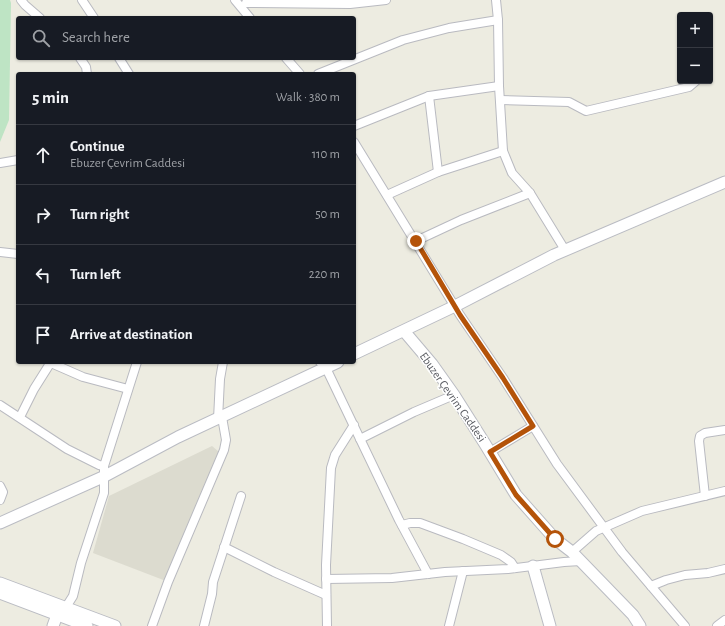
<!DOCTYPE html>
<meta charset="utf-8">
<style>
:root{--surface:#171b24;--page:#20242c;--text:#f1f3f6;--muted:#9ea1a6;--line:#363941}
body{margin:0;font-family:"Alegreya Sans",sans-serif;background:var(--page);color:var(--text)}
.controls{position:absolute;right:12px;top:12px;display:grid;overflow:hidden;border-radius:4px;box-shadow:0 1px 3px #0004}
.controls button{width:36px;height:36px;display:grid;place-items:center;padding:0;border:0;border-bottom:1px solid var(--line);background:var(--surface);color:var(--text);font:20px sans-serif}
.stop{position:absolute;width:12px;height:12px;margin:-9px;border:3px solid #b45309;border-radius:50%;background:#fff}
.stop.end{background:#b45309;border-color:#fff;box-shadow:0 1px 4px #0008}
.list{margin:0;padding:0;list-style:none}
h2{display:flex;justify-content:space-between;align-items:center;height:52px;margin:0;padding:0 16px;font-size:17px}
h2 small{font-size:13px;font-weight:400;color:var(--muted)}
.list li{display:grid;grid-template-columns:26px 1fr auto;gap:12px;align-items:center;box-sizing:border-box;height:60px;padding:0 16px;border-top:1px solid var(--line)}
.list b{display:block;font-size:15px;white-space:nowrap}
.list p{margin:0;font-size:13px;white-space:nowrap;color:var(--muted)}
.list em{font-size:13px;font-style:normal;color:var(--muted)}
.icon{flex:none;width:22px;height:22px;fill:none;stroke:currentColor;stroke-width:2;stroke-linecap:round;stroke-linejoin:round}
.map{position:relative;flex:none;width:725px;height:626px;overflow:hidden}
.search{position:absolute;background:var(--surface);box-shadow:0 1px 3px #0004;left:16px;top:16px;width:340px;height:44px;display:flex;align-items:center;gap:10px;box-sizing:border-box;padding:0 14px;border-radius:4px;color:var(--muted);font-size:15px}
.panel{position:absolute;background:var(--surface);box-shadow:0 1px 3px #0004;left:16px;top:72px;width:340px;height:292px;border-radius:4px}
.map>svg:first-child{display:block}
.education{fill:#dcdbcf}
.green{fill:#bee4c4}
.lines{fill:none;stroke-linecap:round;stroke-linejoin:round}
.street-casing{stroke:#b9bac0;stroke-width:10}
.secondary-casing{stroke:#babcc3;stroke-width:13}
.street{stroke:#fff;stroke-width:8}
.secondary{stroke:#fff;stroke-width:11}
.route{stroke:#b45309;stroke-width:5}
.labels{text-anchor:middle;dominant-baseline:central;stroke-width:3;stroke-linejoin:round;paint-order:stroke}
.street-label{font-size:12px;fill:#5a5c62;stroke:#fff}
</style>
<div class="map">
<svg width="725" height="626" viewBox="0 0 725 626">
<rect width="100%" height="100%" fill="#edece1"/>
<!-- education -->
<path class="education" d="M212,446L219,452L166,581L93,553L109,496Z"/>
<!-- green -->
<path class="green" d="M0,0H10L11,3L9,120L0,142Z"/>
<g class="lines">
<!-- street casing -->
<g class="street-casing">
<g id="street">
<path d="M21,0L25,5L40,18"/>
<path d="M82,0L94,18"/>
<path d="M235,0L250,18"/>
<path d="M496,0L498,20L499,86L503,151L512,173L530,193L565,250"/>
<path d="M246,3L350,4L386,0"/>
<path d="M80,58L86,67L87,74"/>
<path d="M119,58L129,74"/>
<path d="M286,58L300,74"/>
<path d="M318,74L403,40L449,28L498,20"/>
<path d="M429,96L438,172"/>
<path d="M500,100L569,102L586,111L689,87L696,81"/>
<path d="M354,126L429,96L499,86"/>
<path d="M354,142L460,315L503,378L557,464L622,552L685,626"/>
<path d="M0,163L18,160"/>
<path d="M387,195L438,172L503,151"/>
<path d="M416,241L461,220L530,193"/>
<path d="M0,252L18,254"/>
<path d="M320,362L326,368L399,520L428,574"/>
<path d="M51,363L83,377L128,389"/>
<path d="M0,405L67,449L99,465L104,466"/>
<path d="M20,417L34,389L51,362"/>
<path d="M218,419L220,379L223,362"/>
<path d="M360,439L414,412L454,395"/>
<path d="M490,452L533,426"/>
<path d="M0,486L3,492L0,500"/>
<path d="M705,496L699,441L700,436L705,433L725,430"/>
<path d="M402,525L410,523H420L463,539L501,555L511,562L515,568"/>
<path d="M224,547L274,572L326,595"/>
<path d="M572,552L596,531L642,511L725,491"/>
<path d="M326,579L392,578L445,572L508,569L564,562L581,561"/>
<path d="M651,586L666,580L685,575L708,573L725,569"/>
<path d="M66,611V607L73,596L81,563L104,493V466L137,362"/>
<path d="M152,626L168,582L224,450L226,440L222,417"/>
<path d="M204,626L212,594L213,582L241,496"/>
<path d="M327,626L326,565L331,468L335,455L354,425"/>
<path d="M449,626L463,571"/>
<path d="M717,626L725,620"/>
</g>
</g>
<!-- secondary casing -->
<g class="secondary-casing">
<g id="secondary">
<path d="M404,331L432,364L454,395L485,444L516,495L555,539L572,552L633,615L640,626"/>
<path d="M354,354L455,306L554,255L725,182"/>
<path d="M0,523L105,476L178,437L338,362"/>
<path d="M533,566L550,626"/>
<path d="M0,583L115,626"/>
<path d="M0,593L87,626"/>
<path d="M53,626L57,615L62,610"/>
</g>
</g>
<!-- street -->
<use href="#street" class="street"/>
<!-- secondary -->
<use href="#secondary" class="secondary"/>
</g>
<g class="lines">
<!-- route -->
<path class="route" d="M416,241L460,315L503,378L533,426L490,452L516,495L555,539"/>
</g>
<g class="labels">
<!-- street labels -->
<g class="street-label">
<text transform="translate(453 397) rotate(55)">Ebuzer Çevrim Caddesi</text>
</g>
</g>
</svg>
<div class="controls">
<button>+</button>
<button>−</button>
</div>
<div class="stop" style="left:555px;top:539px"></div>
<div class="stop end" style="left:416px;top:241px"></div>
<div class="search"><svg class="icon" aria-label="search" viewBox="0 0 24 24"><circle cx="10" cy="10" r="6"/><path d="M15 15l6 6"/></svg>Search here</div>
<section class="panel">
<h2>5 min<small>Walk · 380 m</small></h2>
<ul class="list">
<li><svg class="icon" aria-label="ahead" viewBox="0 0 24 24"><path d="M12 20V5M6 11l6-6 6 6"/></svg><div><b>Continue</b><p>Ebuzer Çevrim Caddesi</p></div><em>110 m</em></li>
<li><svg class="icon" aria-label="right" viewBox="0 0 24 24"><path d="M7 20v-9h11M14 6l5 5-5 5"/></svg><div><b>Turn right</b></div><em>50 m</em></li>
<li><svg class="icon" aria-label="left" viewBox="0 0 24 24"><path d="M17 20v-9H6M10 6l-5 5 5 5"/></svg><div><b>Turn left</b></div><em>220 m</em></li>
<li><svg class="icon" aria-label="arrive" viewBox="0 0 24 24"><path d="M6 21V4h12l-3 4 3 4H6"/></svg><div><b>Arrive at destination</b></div></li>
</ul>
</section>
</div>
